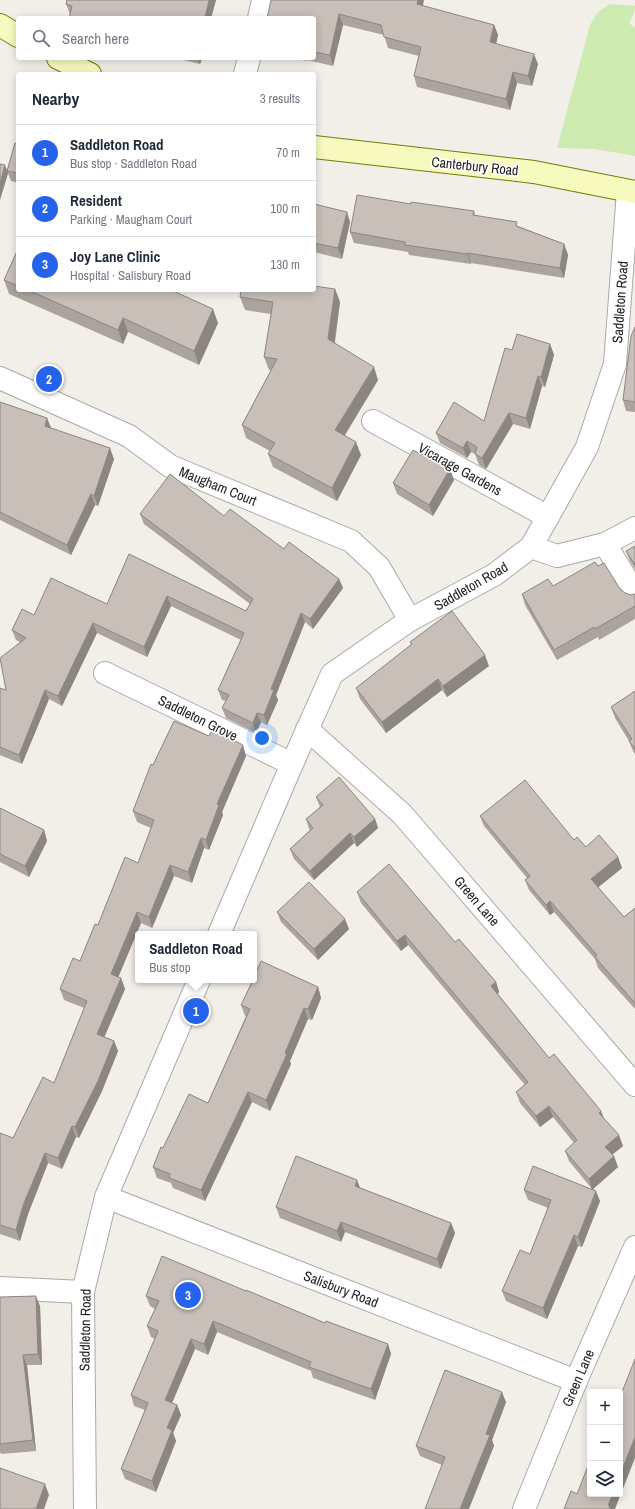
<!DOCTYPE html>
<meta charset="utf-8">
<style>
:root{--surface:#fff;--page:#f6f6f7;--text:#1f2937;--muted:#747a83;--line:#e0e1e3;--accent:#2563eb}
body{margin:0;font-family:"Archivo Narrow",sans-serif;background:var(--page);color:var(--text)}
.controls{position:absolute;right:12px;bottom:12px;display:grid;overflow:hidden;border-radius:4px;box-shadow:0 2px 10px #0003}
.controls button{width:36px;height:36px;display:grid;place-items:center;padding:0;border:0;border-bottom:1px solid var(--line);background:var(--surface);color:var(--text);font:20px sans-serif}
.you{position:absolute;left:262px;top:738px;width:14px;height:14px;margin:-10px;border:3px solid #fff;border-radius:50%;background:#1a73e8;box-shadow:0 0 0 6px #1a73e833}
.badge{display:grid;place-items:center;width:26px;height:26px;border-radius:50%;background:var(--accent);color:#fff;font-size:13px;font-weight:700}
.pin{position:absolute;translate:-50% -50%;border:2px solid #fff;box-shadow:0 1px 4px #0006}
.popup{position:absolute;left:135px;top:931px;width:122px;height:52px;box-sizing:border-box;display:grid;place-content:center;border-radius:4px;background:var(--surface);filter:drop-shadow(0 1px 3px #0005);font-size:13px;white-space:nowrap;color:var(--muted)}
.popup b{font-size:15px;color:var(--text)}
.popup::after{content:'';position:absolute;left:50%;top:100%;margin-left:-8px;border:8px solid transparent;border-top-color:var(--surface)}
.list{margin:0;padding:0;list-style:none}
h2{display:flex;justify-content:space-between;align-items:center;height:52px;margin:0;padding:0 16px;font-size:17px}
h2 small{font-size:13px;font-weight:400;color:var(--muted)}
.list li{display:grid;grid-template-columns:26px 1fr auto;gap:12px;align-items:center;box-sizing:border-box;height:56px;padding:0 16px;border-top:1px solid var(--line)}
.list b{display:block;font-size:15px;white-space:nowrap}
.list p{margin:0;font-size:13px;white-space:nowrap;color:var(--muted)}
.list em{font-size:13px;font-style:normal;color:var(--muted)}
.icon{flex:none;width:22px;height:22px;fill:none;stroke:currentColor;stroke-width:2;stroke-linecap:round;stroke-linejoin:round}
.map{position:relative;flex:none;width:635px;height:1509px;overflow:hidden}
.search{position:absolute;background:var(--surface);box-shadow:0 2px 10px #0003;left:16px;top:16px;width:300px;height:44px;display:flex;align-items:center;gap:10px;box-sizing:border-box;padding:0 14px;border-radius:4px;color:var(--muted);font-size:15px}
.panel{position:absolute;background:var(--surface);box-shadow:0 2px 10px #0003;left:16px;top:72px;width:300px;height:220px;border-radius:4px}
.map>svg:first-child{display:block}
.grass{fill:#cdebb0}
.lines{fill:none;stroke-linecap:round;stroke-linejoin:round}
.street-casing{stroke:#a9a9a9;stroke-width:24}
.secondary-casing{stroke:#707d05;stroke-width:24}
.street{stroke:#fff;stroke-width:22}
.secondary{stroke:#f7fabf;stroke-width:22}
.wall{fill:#aba49e}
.shaded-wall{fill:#8b8681}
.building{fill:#c7bfb8;stroke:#8b8681}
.labels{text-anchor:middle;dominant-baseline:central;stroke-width:3;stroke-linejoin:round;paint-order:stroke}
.street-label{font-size:14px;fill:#222;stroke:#fff}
</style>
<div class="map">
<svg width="635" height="1509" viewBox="0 0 635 1509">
<rect width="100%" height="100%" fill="#f2efe9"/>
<!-- grass -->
<path class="grass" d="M610,4L635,6V10L629,23L635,28V156L595,149L557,148L590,25L598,12Z"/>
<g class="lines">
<!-- street casing -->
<g class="street-casing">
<g id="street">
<path d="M259,18L263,0"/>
<path d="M245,74L249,58"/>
<path d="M0,378L129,436L170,466L351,541L379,567L410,620"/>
<path d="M373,421L548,517"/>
<path d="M605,544L635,593"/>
<path d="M531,547L557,556L605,544L635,528"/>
<path d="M105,673L292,764"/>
<path d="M307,729L402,814L635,1085"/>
<path d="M219,934L292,764L332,674L410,620L494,575L531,547L587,447L615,364L628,191"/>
<path d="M106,1197L576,1381"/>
<path d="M0,1288L83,1292"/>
<path d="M85,1509L83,1292L106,1197L199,980"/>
<path d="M524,1509L576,1381L635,1247"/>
</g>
</g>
<!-- secondary casing -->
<g class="secondary-casing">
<g id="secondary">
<path d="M0,25L18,36"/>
<path d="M58,58L90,74"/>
<path d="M314,147L534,172L635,192"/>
</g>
</g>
<!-- street -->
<use href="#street" class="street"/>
<!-- secondary -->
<use href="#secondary" class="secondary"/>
</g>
<!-- wall -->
<g class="wall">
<path d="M67,0H216L211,18L70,14L66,4Z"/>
<path d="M423,6L494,25L498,35L496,44L538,64L532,86L517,83L510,110L417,87L414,76L419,56L388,48L384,35L343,25L333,66L307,60V61L292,58H314V18H267Z"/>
<path d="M175,58H202L200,64Z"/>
<path d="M18,144V183L11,181L8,173L0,200L7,170Z"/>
<path d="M314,204L350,222L342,259L314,252Z"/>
<path d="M411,204L474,211L475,215L518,226L564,244L568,255L564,278L471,263V264L409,255L408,252L354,243L350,232Z"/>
<path d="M18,249V290H171L218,323L199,365L128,332L123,344L9,294L4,280Z"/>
<path d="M335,289L340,302L335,343L378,380L345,435L361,455L337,501L273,467L268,454L270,451L246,438L242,425L271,370H269L264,357L271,314L245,310L240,297Z"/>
<path d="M635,327V412L626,411L623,400Z"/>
<path d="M550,344L554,355L545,387L542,386L530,429L513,424L486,469L479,465L475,454L471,452L467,458L440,443L436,433L484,421L512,350Z"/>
<path d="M0,402L47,418L51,428L114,459L98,506L95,505L71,555L0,520Z"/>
<path d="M422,455L454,480L433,516L397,494L393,483Z"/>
<path d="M140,514L224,516L339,579L343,588L313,629L305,622L276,695L278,700L267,725L261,722L256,733L226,718L222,708L226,701L222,700L218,690L241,640L171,606L147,657L97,633L62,706L49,699L22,764L0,755V688L6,690L20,642L16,640L12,630L34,615L107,604L129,554L246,611L250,604L144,524Z"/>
<path d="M635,546V569L630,561L626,551Z"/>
<path d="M598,566L625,593L631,595L635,594V619L599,640L598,637L557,660L525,605L522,594L553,586Z"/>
<path d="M410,642L489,666L447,697L442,690L386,733L360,699L356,688L411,645Z"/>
<path d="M635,691V754L633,751L629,741L615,718L611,707Z"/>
<path d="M246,756L222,812L223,815L209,850L204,848L192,883L174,876L152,928L141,923L118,977L121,978L125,989L104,1037L114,1041L118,1051L102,1091L79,1138L76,1137L62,1169L48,1163L28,1214L20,1241L0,1234V1133L13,1138L54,1083L84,1008L64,1000L60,989L80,961L98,925L138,863L151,828L137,822L133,811L153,765Z"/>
<path d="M316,797L375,819L378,828L357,847L354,843L314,880L294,859L290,849L310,830L309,829L306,819L320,807Z"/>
<path d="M0,808L44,830L47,841L29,877L0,862Z"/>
<path d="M480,816L574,840L586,847L618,857L622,868L598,887L624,917L635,908V1009L598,968L595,959L554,912L550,915L529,890L525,880L527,878L484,826Z"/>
<path d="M357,892L455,942L496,982L499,992L498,994L549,1058L604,1119L623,1146L612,1155L618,1167L593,1189L600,1201L582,1247L578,1246L547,1319L506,1301L502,1291L530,1254L548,1208L528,1200L524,1190L592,1189L569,1161L565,1151L574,1143L553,1117L540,1127L520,1103L516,1092L525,1085L408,945L401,951L361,903Z"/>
<path d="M277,912L349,929L318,960L281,922Z"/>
<path d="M318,987L321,998L312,1020L308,1019L290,1061L291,1064L270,1111L252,1102L205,1201L173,1188L171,1183L157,1178L153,1167L163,1148L208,1103L246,1016H245L241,1005Z"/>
<path d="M360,1188L451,1223L455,1233L441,1269L345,1232L341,1242L280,1218L276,1207Z"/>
<path d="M246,1291L325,1323L388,1344L391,1354L375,1400L313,1378L311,1371L217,1332L208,1355L195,1349L172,1403L177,1405L181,1415L173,1433L176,1441L156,1492L125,1479L121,1469L145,1410L134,1406L131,1395L155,1339L151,1337L147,1326L155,1309L150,1306L146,1296Z"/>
<path d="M0,1297L40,1306L42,1365H27L36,1451L1,1454L0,1452Z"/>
<path d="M506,1402L492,1440L494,1446L442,1465L420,1456L416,1446Z"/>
</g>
<!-- shaded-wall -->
<g class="shaded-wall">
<path d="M209,0H216L211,18H205Z"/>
<path d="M418,0H424L421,15L417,4Z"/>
<path d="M339,14L343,25L333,66L330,55Z"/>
<path d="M494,25L498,35L494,53L490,42Z"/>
<path d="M534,54L538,64L532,86L528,76Z"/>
<path d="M198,58H202L200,64Z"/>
<path d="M513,72L517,83L510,110L506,99Z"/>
<path d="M5,165L8,173L0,200V183Z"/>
<path d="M347,212L350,222L342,259L338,248Z"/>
<path d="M564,244L568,255L564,278L560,268Z"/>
<path d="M468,253L471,263V264L467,254Z"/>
<path d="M335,289L340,302L333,352L328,339Z"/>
<path d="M213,309L218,323L199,365L194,351Z"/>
<path d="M123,318L128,332L123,344L118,330Z"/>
<path d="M550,344L554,355L545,387L541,377Z"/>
<path d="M374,367L378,380L340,443L335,430Z"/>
<path d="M538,376L542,386L530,429L526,418Z"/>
<path d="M509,413L513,424L486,469L482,458Z"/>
<path d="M47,418L51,428L45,426Z"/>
<path d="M467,441L471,452L467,458L463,448Z"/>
<path d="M356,442L361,455L337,501L332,488Z"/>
<path d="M110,448L114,459L98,506L94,496Z"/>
<path d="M450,469L454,480L433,516L429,505Z"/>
<path d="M91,494L95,505L71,555L67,545Z"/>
<path d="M339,579L343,588L313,629L310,619Z"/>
<path d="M167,596L171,606L147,657L144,647Z"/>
<path d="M301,613L305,622L276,695L278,700L267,725L264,715L271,689Z"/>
<path d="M93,623L97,633L62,706L58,696Z"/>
<path d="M485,655L489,666L447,697L443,686Z"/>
<path d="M438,679L442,690L386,733L382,722Z"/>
<path d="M45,690L49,699L22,764L19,755Z"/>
<path d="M257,713L261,722L256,733L253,723Z"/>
<path d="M243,745L246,756L222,812L223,815L209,850L206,840L217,804Z"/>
<path d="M375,819L378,828L357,847L354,837Z"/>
<path d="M44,830L47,841L29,877L25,866Z"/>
<path d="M350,833L354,843L314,880L310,871Z"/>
<path d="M201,838L204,848L192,883L188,872Z"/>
<path d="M618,857L622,868L595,890L591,879Z"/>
<path d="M170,865L174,876L152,928L149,917Z"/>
<path d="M550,901L554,912L550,915L546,905Z"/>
<path d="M137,912L141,923L115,985L111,974Z"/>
<path d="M345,919L349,929L318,960L314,949Z"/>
<path d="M405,935L408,945L401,951L397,941Z"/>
<path d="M121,978L125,989L101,1045L97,1034Z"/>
<path d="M496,982L499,992L495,996L491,986Z"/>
<path d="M318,987L321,998L312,1020L308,1009Z"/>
<path d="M304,1008L308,1019L290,1061L291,1064L270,1111L266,1100L285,1053Z"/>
<path d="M114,1041L118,1051L102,1091L79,1138L75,1127Z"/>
<path d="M248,1092L252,1102L205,1201L201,1190Z"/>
<path d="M549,1106L553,1117L540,1127L536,1116Z"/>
<path d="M601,1111L605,1121L599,1113Z"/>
<path d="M72,1126L76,1137L62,1169L58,1158Z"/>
<path d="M619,1135L623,1146L609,1157L605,1147Z"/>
<path d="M45,1153L48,1163L28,1214L20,1241L16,1230L24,1203Z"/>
<path d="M614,1156L618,1167L592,1190L589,1179Z"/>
<path d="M357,1180L361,1190L355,1186Z"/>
<path d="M596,1191L600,1201L582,1247L578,1237Z"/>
<path d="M341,1222L345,1232L341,1242L337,1231Z"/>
<path d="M451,1223L455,1233L441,1269L437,1259Z"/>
<path d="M574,1235L578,1246L547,1319L543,1308Z"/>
<path d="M36,1296L40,1306L42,1365L38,1354Z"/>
<path d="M213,1321L217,1332L208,1355L204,1344Z"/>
<path d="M191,1339L195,1349L169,1410L165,1400Z"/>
<path d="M388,1344L391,1354L375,1400L371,1389Z"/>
<path d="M23,1355L27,1365L36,1451L33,1440Z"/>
<path d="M502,1392L506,1402L492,1440L494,1446L469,1509H460L486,1434Z"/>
<path d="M177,1405L181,1415L173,1433L176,1441L156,1492L152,1481L167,1428Z"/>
<path d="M635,1437V1458L615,1509H609L608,1505L613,1494H620V1475Z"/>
<path d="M45,1484L49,1495L44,1509H36Z"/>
</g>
<!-- building -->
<g class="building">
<path d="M67,0H209L205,18H69L72,6L66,4Z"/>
<path d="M271,0H418L417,4L494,25L490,42L534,54L528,76L513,72L506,99L414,76L421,47L384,37L381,25L339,14L330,55L314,52V18H267Z"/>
<path d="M15,143L18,144V173L7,171Z"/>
<path d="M0,164L5,165L0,183Z"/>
<path d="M357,195L411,204V202L474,211L473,215L517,222L516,226L564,244L560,268L468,253L467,254L405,245V242L350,232Z"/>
<path d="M314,204L347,212L338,248L314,243Z"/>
<path d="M18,249V286L4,280Z"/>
<path d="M314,286L335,289L328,339L374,367L335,430L356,442L332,488L268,454L275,443L242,425L277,359L264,357L273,302L240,297L241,290H314Z"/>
<path d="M28,290H171L213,309L194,351L123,318L118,330Z"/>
<path d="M635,327V402L623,400L631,336Z"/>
<path d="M517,334L550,344L541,377L538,376L526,418L509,413L482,458L475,454L477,447L467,441L463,448L436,433L454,402L484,421L505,348L512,350Z"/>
<path d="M0,402L47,418L45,426L110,448L94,496L91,494L67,545L0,512Z"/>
<path d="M413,450L422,455L423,454L450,469L429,505L393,483Z"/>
<path d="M170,474L224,516L230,509L284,549L289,542L339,579L310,619L301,613L271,689L274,690L264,715L257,713L253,723L222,708L229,695L218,690L244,633L167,596L144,647L93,623L58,696L45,690L19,755L0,747V688L6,690L0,658L26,638L12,630L22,609L34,615L51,578L107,604L129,554L246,611L253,599L140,514Z"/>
<path d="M635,546V565L626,551Z"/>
<path d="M595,562L598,566L604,563L620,589L625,593L631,595L635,594V606L595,629L594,627L554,650L522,594L548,579L553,586Z"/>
<path d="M452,611L485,655L443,686L438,679L382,722L356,688L412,644L410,642Z"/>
<path d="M635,691V749L629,741L632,739L611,707Z"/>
<path d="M174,721L209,736L212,730L243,745L217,804L219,805L206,840L201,838L188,872L170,865L149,917L137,912L111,974L121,978L97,1034L114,1041L98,1081L75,1127L72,1126L58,1158L45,1153L24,1203L16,1230L0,1225V1133L13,1138L43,1077L54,1083L87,1001L60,989L73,958L80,961L95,924L98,925L125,857L138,863L154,820L133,811L151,764L153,765Z"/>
<path d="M339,777L375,819L354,837L350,833L310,871L290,849L313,828L306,819L323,805L316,797Z"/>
<path d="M525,780L574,840L577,837L586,847L599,835L618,857L591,879L624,917L635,908V1003L595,957L597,955L550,901L546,905L525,880L530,876L480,816Z"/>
<path d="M0,808L44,830L25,866L0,854Z"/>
<path d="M389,864L455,942L459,939L496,982L491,986L549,1058L554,1054L601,1111L599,1113L619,1135L605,1147L614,1156L589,1179L565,1151L577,1140L549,1106L536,1116L516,1092L528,1082L405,935L397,941L357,892Z"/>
<path d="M309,882L345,919L314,949L277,912Z"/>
<path d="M261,961L318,987L308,1009L304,1008L285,1053L287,1054L266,1100L248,1092L201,1190L169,1178L170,1174L153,1167L161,1147L163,1148L189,1094L208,1103L250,1009L241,1005L253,980H254V977Z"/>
<path d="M296,1156L357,1180L355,1186L451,1223L437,1259L341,1222L337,1231L276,1207Z"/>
<path d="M533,1166L596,1191L578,1237L574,1235L543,1308L502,1291L520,1250L530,1254L551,1200L524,1190Z"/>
<path d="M162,1256L246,1291V1290L325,1323L326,1321L388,1344L371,1389L309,1367L311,1362L213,1321L204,1344L191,1339L165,1400L177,1405L167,1428L172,1430L152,1481L121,1469L148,1403L131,1395L158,1331L147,1326L159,1301L146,1296Z"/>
<path d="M36,1296L38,1354L23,1355L33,1440L0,1444V1297Z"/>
<path d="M635,1359V1437L620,1475V1397Z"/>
<path d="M445,1370L502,1392L486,1434L490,1435L460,1509H425L445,1457L416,1446Z"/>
<path d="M590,1461V1494H613L608,1505L610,1506L609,1509H564L571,1491L577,1494Z"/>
<path d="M0,1468L45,1484L36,1509H0Z"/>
</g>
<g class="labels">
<!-- street labels -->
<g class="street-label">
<text transform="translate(475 166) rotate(6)">Canterbury Road</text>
<text transform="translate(620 302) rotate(-86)">Saddleton Road</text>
<text transform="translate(460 469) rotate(29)">Vicarage Gardens</text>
<text transform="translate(218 486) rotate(22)">Maugham Court</text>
<text transform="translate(471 586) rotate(-30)">Saddleton Road</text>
<text transform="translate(198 718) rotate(26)">Saddleton Grove</text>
<text transform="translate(477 901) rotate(49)">Green Lane</text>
<text transform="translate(341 1289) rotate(21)">Salisbury Road</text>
<text transform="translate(85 1330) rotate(-89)">Saddleton Road</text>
<text transform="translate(578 1378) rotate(-67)">Green Lane</text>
</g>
</g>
</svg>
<div class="controls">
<button>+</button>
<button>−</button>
<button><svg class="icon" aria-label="layers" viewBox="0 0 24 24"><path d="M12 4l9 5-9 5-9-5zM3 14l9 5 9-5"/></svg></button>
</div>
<div class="you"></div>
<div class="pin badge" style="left:196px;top:1011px">1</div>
<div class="popup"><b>Saddleton Road</b>Bus stop</div>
<div class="pin badge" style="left:49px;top:379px">2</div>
<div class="pin badge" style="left:188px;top:1295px">3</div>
<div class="search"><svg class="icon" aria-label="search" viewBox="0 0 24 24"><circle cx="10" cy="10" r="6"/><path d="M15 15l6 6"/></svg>Search here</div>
<section class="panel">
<h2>Nearby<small>3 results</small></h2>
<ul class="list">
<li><span class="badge">1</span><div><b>Saddleton Road</b><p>Bus stop · Saddleton Road</p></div><em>70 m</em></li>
<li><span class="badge">2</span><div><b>Resident</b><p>Parking · Maugham Court</p></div><em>100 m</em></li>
<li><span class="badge">3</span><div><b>Joy Lane Clinic</b><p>Hospital · Salisbury Road</p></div><em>130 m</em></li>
</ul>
</section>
</div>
